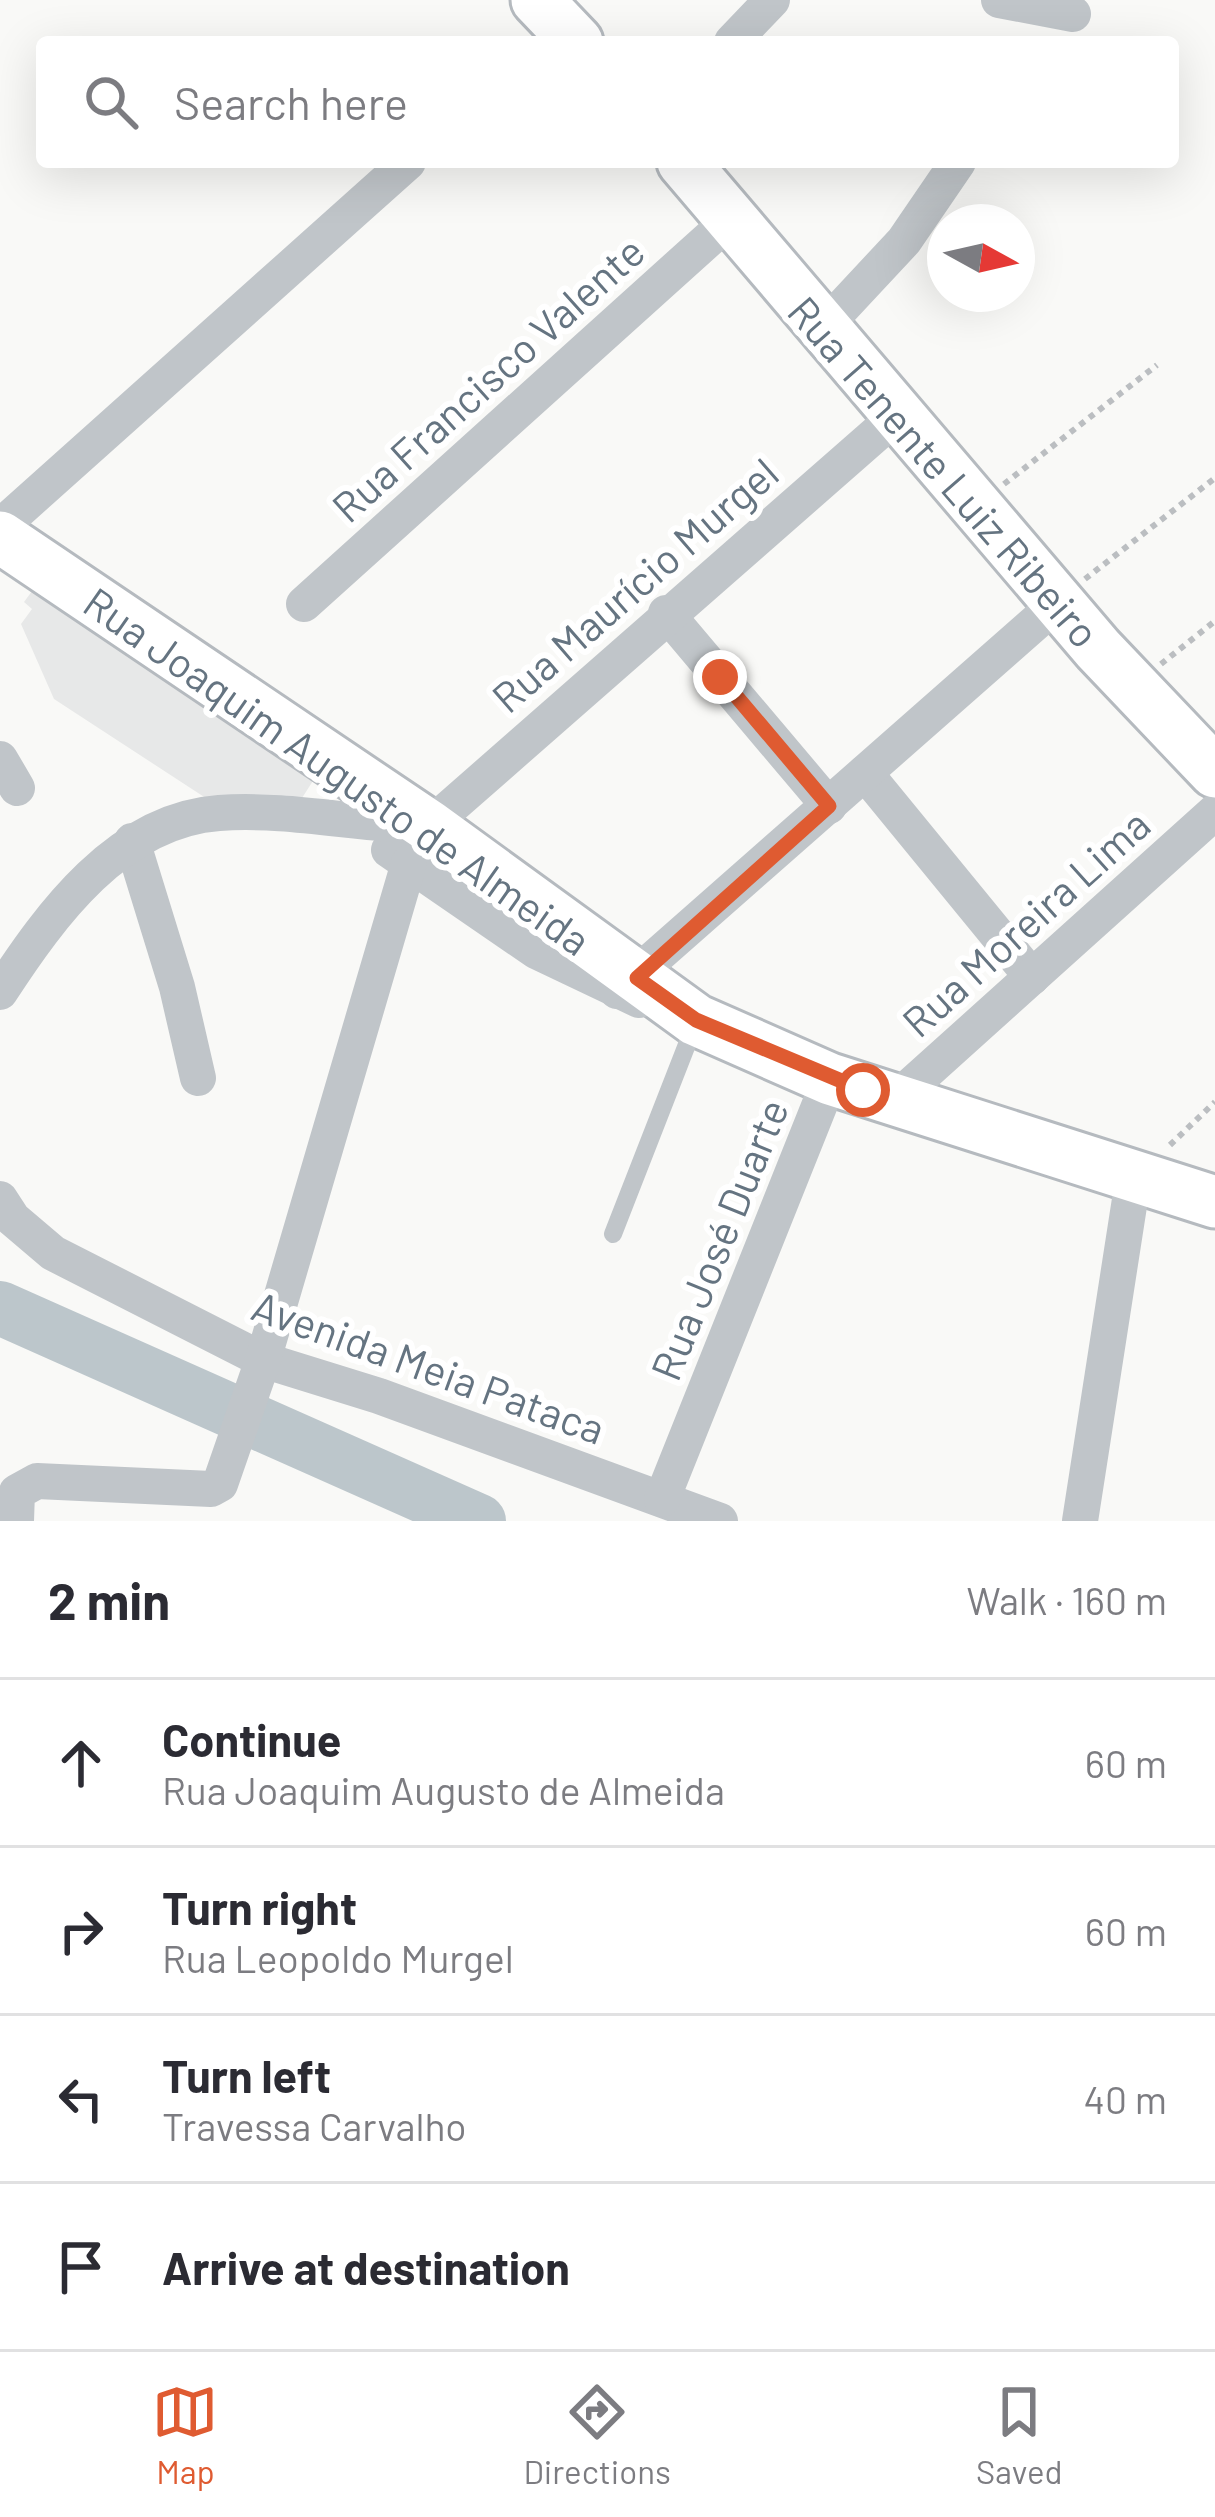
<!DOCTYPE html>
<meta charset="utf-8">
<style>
:root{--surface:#fff;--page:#f2f2f3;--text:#2b2b33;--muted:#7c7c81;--line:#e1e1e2;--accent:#df5b31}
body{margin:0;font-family:Barlow,sans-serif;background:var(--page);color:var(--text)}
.compass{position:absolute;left:927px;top:204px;width:108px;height:108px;border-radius:50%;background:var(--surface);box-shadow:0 12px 48px #0002;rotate:98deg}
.stop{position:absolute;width:36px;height:36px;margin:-27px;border:9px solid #df5b31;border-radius:50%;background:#fff}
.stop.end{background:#df5b31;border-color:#fff;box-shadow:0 3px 12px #0008}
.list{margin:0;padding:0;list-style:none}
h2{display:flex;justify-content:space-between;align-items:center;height:156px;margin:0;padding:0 48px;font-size:51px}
h2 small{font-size:39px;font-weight:400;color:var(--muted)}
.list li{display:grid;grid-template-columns:78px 1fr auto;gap:36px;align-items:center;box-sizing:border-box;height:168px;padding:0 48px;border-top:3px solid var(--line)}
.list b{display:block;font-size:45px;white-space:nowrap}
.list p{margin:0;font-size:39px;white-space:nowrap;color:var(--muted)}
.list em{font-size:39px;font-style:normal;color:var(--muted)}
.icon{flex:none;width:66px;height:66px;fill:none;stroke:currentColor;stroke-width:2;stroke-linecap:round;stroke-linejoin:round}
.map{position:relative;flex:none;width:1215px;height:1521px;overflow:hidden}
.search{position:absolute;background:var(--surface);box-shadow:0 12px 48px #0002;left:36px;right:36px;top:36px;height:132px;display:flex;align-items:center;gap:30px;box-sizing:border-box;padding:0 42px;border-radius:12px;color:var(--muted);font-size:45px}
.sheet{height:828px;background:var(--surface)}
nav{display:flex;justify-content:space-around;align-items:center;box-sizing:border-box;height:168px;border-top:3px solid var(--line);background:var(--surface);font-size:33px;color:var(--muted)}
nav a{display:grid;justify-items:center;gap:6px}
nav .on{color:var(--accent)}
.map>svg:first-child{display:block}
.built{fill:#e7e8e8}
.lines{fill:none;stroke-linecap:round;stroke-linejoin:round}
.river{stroke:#bcc6cb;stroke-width:54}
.secondary-casing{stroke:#b5babf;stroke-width:57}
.path{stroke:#bbbec1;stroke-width:6;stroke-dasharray:6 6;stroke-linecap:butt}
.lane{stroke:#c0c5c9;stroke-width:18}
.street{stroke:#c0c5c9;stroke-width:36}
.secondary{stroke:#fff;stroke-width:51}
.route{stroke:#df5b31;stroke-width:15}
.labels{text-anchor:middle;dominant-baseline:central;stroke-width:12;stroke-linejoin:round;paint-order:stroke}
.street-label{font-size:42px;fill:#657481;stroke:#fff}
</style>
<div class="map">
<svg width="1215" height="1521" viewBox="0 0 1215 1521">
<rect width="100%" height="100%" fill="#f9f9f7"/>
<!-- built -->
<path class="built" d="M35,587L318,773L302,798L218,806L54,699L21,624L32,609L24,602Z"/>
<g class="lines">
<!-- river -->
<path class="river" d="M0,1308L479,1521"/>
<!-- secondary casing -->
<g class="secondary-casing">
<g id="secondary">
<path d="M537,0L577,42"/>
<path d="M683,162L1098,649L1215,772"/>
<path d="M0,537L429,826L696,1020L830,1079L1215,1202"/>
</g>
</g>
<!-- path -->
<g class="path">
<path d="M1004,484L1157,365"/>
<path d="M1085,579L1215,478"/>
<path d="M1161,664L1215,621"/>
<path d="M1170,1145L1215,1102"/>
</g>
<!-- lane -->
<path class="lane" d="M613,1234L695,1024"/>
<!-- street -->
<g class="street">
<path d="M999,0L1073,14"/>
<path d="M732,42L772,0"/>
<path d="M821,330L904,241L958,162"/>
<path d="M0,527L408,162"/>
<path d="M304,604L730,220"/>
<path d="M666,613L829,806"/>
<path d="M0,759L17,788"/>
<path d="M865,773L1032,977"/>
<path d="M132,841L177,987L198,1078"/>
<path d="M389,850L536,951L639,1000"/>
<path d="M617,991L1060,601"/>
<path d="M0,992C50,915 119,820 219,813C289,808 359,825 429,826L900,413"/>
<path d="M896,1099L1215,812"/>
<path d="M0,1199L13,1219L53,1253L263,1360L379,1396L720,1521"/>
<path d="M662,1499L830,1079"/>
<path d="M16,1521L17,1492L37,1481L211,1489L220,1484L263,1360L409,863"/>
<path d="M1080,1521L1133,1180"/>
</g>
<!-- secondary -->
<use href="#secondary" class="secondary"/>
</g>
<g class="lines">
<!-- route -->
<path class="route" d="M720,677L829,806L637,978L696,1020L863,1090"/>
</g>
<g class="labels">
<!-- street labels -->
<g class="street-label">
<text transform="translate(487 378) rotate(-42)">Rua Francisco Valente</text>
<text transform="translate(945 471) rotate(49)">Rua Tenente Luiz Ribeiro</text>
<text transform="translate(634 584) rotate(-41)">Rua Maurício Murgel</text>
<text transform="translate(338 770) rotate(35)">Rua Joaquim Augusto de Almeida</text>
<text transform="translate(1025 922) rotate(-42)">Rua Moreira Lima</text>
<text transform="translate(718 1239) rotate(-68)">Rua José Duarte</text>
<text transform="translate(429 1366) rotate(20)">Avenida Meia Pataca</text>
</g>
</g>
</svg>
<svg class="compass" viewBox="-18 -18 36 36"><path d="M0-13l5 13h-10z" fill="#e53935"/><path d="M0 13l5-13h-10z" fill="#7c7c81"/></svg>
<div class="stop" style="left:863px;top:1090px"></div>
<div class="stop end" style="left:720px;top:677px"></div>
<div class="search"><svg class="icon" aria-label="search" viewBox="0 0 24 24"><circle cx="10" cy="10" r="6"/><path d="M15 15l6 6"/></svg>Search here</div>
</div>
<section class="sheet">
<h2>2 min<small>Walk · 160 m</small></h2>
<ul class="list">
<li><svg class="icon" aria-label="ahead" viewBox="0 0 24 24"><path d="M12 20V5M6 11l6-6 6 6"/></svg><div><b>Continue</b><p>Rua Joaquim Augusto de Almeida</p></div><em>60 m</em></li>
<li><svg class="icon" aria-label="right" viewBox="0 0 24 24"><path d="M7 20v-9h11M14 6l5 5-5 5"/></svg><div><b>Turn right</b><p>Rua Leopoldo Murgel</p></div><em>60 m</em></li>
<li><svg class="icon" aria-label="left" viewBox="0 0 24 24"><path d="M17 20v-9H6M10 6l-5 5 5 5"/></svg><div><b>Turn left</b><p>Travessa Carvalho</p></div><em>40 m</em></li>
<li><svg class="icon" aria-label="arrive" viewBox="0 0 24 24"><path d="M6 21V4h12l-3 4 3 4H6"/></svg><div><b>Arrive at destination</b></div></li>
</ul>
</section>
<nav>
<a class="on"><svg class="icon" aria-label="map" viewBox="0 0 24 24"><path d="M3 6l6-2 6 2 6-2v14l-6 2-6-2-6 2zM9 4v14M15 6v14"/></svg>Map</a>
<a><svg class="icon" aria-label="directions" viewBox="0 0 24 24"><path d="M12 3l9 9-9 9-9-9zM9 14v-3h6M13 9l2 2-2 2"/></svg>Directions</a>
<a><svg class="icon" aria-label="saved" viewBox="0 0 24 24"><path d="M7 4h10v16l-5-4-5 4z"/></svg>Saved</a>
</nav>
